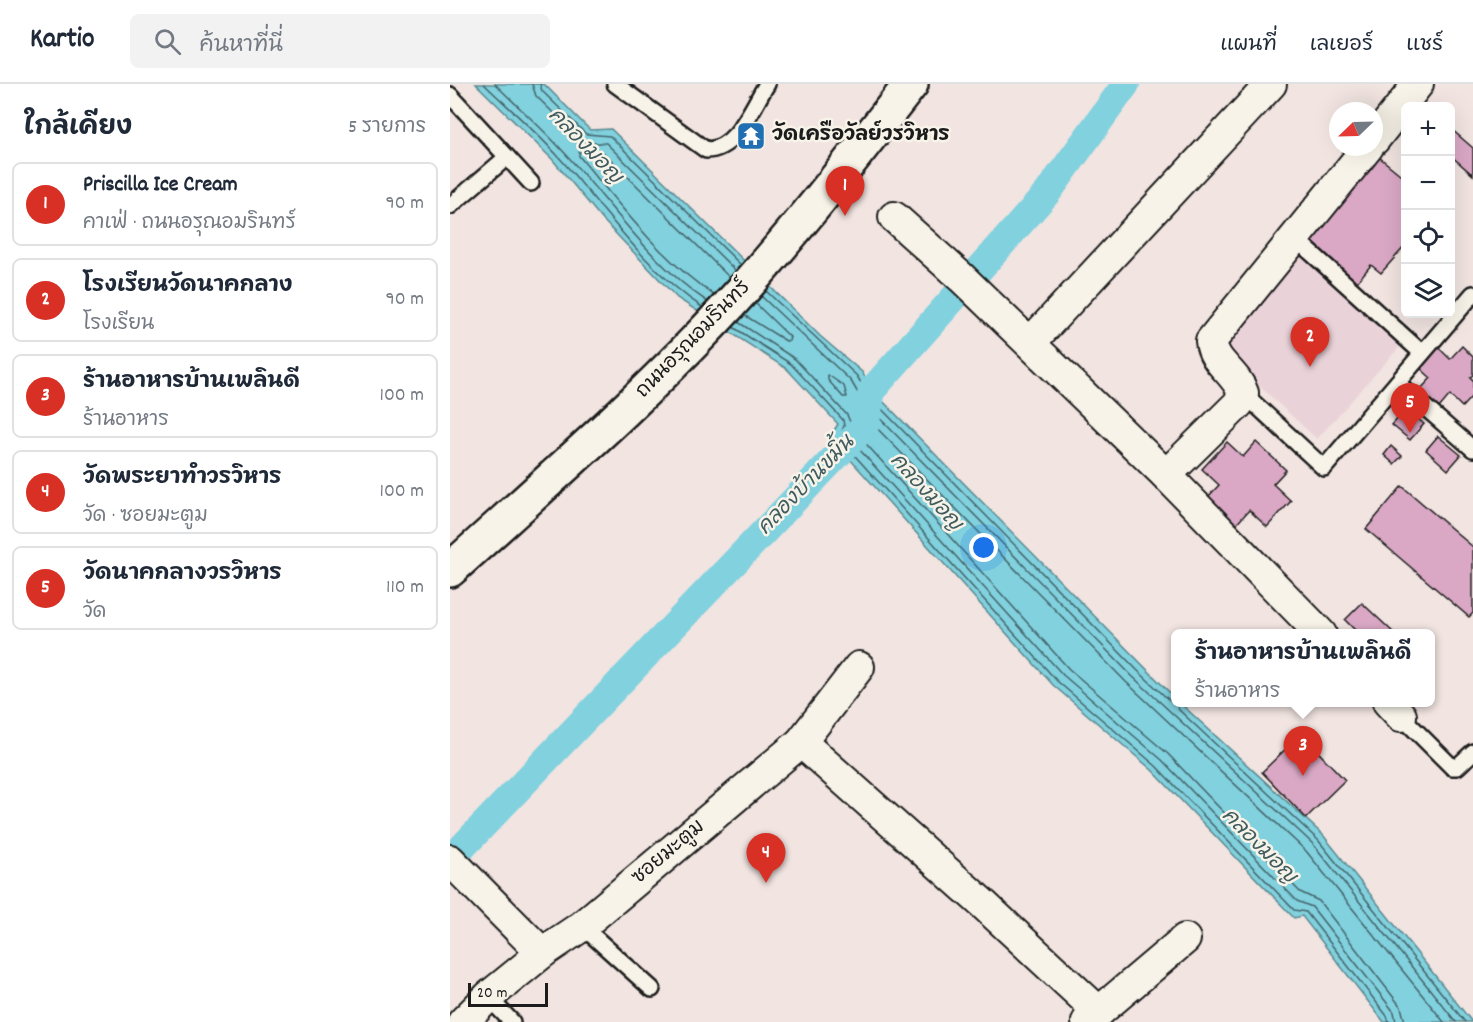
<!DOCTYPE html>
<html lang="th">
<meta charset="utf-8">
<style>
:root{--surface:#fff;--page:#f2f2f3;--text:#1f2937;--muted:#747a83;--line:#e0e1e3;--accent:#d93025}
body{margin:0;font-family:Dekko,"Playpen Sans Thai",sans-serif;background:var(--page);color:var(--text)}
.controls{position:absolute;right:18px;top:18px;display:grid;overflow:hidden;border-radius:9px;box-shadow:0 6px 24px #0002}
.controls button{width:54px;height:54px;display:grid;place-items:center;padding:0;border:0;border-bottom:2px solid var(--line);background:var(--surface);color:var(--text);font:30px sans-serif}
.compass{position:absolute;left:879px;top:18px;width:54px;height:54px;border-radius:50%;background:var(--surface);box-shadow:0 6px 24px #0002;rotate:247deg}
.scale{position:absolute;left:18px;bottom:15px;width:80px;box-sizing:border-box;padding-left:6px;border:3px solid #1c1c1c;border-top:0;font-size:16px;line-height:21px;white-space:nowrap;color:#1c1c1c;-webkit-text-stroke:4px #f7f3e8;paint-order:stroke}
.you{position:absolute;left:534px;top:464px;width:21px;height:21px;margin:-15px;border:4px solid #fff;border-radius:50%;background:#1a73e8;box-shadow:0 0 0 9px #1a73e833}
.badge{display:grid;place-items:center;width:39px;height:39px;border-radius:50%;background:var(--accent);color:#fff;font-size:20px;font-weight:700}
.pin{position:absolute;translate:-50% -50px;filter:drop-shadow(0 2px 3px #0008)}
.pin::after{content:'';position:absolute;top:32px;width:21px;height:18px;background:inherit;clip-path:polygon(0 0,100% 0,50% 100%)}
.popup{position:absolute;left:721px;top:545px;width:264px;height:78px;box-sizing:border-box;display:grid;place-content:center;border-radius:9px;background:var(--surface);filter:drop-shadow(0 2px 4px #0005);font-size:20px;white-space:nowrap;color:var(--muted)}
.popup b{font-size:22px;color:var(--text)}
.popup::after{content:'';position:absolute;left:50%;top:100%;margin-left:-12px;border:12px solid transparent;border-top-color:var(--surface)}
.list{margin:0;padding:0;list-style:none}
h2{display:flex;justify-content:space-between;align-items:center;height:78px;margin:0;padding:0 24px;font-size:26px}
h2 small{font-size:20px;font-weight:400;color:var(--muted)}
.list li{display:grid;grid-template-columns:39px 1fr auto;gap:18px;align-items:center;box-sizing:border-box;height:84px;margin:0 12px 12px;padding:0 12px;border:2px solid var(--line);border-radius:9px}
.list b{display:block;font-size:22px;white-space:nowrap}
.list p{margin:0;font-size:20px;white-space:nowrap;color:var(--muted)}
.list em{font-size:20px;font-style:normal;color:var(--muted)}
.icon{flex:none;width:33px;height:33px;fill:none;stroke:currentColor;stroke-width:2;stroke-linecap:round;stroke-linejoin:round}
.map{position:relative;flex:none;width:1023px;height:938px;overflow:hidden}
header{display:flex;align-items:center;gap:36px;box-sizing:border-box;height:84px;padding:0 30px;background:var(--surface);border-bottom:2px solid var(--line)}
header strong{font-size:28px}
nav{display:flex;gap:33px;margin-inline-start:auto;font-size:21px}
.search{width:420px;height:54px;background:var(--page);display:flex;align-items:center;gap:15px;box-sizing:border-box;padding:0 21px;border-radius:9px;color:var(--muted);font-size:22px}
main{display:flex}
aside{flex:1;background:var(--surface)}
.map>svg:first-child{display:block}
.built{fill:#ead2d9}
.water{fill:#81d1de;stroke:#598990;stroke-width:1.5}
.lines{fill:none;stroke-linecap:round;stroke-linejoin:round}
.shore{stroke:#44646a;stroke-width:1.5}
.canal{stroke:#81d1de;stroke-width:28}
.building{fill:#daa8c5;stroke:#1c1c1c;stroke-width:1.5}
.service-casing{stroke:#1c1c1c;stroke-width:20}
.minor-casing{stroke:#1c1c1c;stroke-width:34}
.secondary-casing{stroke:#1c1c1c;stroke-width:38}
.service{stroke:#f7f3e8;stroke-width:15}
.minor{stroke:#f7f3e8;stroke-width:30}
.secondary{stroke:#f7f3e8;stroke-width:33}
.labels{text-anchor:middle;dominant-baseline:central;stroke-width:5;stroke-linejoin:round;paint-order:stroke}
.poi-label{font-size:20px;font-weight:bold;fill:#1c1c1c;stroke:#f7f3e8;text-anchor:start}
.street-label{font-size:20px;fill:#1c1c1c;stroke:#f7f3e8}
.water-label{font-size:21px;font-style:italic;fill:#3f5b60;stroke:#f7f3e8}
</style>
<header>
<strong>Kartio</strong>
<div class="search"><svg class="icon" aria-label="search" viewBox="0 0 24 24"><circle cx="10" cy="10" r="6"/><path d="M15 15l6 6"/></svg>ค้นหาที่นี่</div>
<nav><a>แผนที่</a><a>เลเยอร์</a><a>แชร์</a></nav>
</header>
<main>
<aside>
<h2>ใกล้เคียง<small>5 รายการ</small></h2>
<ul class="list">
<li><span class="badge">1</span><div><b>Priscilla Ice Cream</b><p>คาเฟ่ · ถนนอรุณอมรินทร์</p></div><em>90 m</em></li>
<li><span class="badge">2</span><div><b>โรงเรียนวัดนาคกลาง</b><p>โรงเรียน</p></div><em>90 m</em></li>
<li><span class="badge">3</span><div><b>ร้านอาหารบ้านเพลินดี</b><p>ร้านอาหาร</p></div><em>100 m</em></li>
<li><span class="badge">4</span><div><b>วัดพระยาทําวรวิหาร</b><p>วัด · ซอยมะตูม</p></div><em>100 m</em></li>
<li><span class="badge">5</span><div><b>วัดนาคกลางวรวิหาร</b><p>วัด</p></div><em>110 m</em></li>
</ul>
</aside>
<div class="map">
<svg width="1023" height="938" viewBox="0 0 1023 938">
<rect width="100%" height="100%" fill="#f1e4e1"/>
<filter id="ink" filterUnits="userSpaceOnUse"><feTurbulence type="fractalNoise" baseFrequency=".0167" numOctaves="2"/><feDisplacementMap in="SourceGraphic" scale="12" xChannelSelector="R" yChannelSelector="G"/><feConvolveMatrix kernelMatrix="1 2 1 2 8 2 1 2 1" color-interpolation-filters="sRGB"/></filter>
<g filter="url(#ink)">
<!-- built -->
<path class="built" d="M847,168H853L953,259L867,355L763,259Z"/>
<!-- water -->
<path class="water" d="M26,0H94L140,46L161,45L370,252L412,288L422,306L725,614L726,618L730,619L873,751L1022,938H934L852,832L844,834L702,686L603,601L380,353L388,340L337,285L227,214L152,135L102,75Z"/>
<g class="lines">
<!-- shore -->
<g class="shore">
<path d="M34,0C58,23 84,46 107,71C153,122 194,185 252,223"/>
<path d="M45,0C67,22 90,42 111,65C159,116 199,179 258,218"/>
<path d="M82,0L86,12L130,55L139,59H156L286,187"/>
<path d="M90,0L92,7L136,50L160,52L291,181"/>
<path d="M316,207L407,292L418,311L687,586L719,616L726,619L729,626L868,756L1015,938"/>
<path d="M264,211C212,177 168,119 129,72V68H153L280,194"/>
<path d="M311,212L401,297L412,316L682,592L863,760L1006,938"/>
<path d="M294,231L336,257H339L340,253L305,219"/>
<path d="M288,238L345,275L397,331L401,340L399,354L613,591L712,676L847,817L862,823L944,928L946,938"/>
<path d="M283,243L341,280L393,336L394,342L389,354L607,597L706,682L844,826L856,828L937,932L939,938"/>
<path d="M378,291L394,302L397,313H393L378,296Z"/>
<path d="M955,938L951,923L869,817L850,808L718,670L619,585L409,352L410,331H414L676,598L856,767L994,938"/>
</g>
<!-- canal -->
<path class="canal" d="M0,776L415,342L422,306L598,108L676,0"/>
</g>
<!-- building -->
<g class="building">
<path d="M1000,44L1023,64V91L1000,71Z"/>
<path d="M929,73L956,95V161L931,189L921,181L903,203L855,161Z"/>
<path d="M1012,262L1023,273V291L1020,293L1023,296V311L1012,323L1000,311L989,324L969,307L981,294L970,284L988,263L1000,275Z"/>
<path d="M956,325L974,340L960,356L942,341Z"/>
<path d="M988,352L1011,371L998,386L976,366Z"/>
<path d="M777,358L793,373L806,358L836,386L823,400L841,417L817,443L799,426L784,443L756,415L769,401L752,385Z"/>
<path d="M941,362L952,372L944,380L934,371Z"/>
<path d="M952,402L1023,463V529L1019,533L916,445Z"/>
<path d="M912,519L945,550H909L895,536Z"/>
<path d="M851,650L895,696L856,734L812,688Z"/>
</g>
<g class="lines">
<!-- service casing -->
<g class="service-casing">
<g id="service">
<path d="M165,0L256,66C287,66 302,23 317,0"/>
<path d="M0,11L81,99"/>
<path d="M0,122L57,73"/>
<path d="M846,155L972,269"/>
<path d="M947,299L1023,365"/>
<path d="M793,309L874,384L1023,210"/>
<path d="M951,632L1002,683H1007L1023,668"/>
<path d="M132,842L202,905"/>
<path d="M38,913L62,938"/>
</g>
</g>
<!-- minor casing -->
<g class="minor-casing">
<g id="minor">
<path d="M924,56L968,0"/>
<path d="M444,133L512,194L716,391L789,319L793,309C786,288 763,279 761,257L918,63"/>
<path d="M580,259L821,0"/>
<path d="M716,391L871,550"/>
<path d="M938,618L951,632"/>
<path d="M351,658L532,819L649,928"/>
<path d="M0,776L92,869"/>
<path d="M13,938L38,913L92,869L132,842L351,658L409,583"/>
<path d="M637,938L735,855"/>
</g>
</g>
<!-- secondary casing -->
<g class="secondary-casing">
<path id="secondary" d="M0,486C99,396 202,307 292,207C351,141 406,70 461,0"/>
</g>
<!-- service -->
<use href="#service" class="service"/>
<!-- minor -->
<use href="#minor" class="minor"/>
<!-- secondary -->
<use href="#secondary" class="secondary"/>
</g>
</g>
<!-- icons -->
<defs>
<g id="temple-square" transform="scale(1.5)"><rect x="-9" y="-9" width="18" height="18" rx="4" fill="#1f6fb2" stroke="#f7f3e8"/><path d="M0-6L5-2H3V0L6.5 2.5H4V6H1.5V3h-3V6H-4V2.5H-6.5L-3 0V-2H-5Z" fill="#fff"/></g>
</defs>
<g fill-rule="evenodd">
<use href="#temple-square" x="301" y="52"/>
</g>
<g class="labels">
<!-- poi labels -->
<g class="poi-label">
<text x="322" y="52">วัดเครือวัลย์วรวิหาร</text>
</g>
<!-- street labels -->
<g class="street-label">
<text transform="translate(244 256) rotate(-46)">ถนนอรุณอมรินทร์</text>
<text transform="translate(219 769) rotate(-40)">ซอยมะตูม</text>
</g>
<!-- water labels -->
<g class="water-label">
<text transform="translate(134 63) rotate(46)">คลองมอญ</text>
<text transform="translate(357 402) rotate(-46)">คลองบ้านขมิ้น</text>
<text transform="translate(475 409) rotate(48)">คลองมอญ</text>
<text transform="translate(808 763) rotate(45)">คลองมอญ</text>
</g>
</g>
</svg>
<div class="controls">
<button>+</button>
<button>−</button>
<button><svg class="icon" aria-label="locate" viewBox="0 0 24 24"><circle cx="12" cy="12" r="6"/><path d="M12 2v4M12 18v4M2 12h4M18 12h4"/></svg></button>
<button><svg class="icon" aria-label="layers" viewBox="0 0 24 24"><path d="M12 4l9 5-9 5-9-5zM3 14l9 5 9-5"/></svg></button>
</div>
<svg class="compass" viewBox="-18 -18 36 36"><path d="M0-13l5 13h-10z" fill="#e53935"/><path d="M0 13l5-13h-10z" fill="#747a83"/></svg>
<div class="scale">20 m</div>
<div class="you"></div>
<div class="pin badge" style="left:395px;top:132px">1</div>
<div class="pin badge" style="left:860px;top:283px">2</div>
<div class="pin badge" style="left:853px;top:692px">3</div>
<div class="popup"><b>ร้านอาหารบ้านเพลินดี</b>ร้านอาหาร</div>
<div class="pin badge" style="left:316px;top:799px">4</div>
<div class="pin badge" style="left:960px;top:349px">5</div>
</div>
</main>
